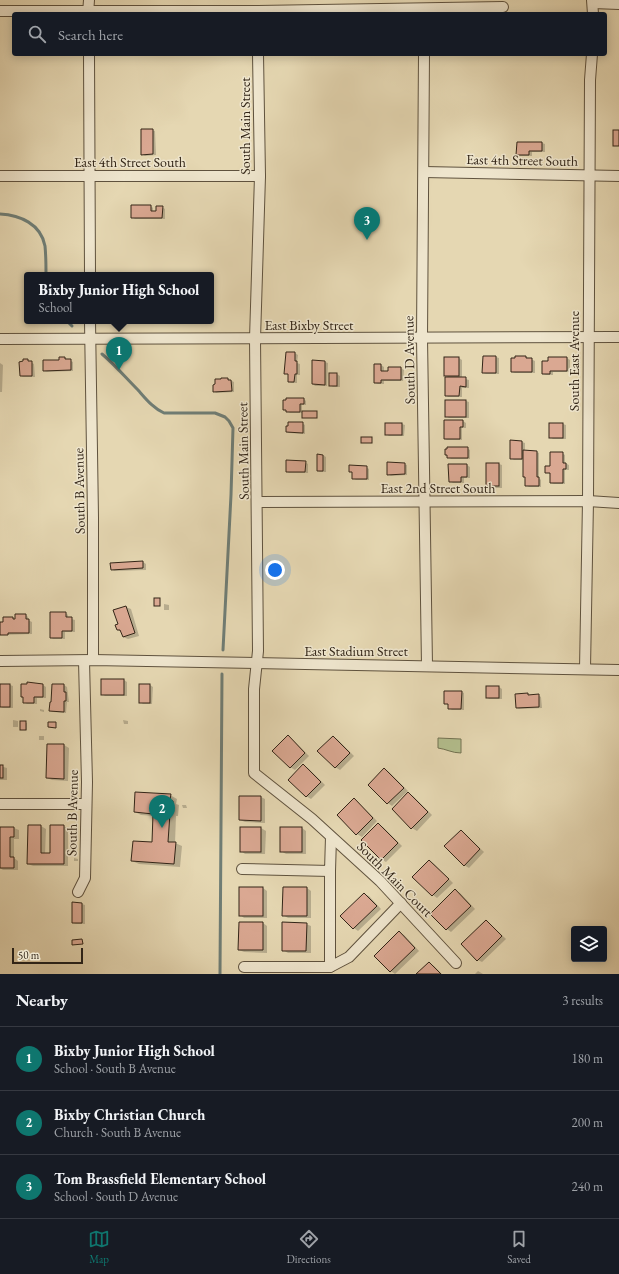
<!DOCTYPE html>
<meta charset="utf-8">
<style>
:root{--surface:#171b24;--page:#242831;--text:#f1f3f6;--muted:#9ea1a6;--line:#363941;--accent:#0f766e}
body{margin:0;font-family:"EB Garamond",serif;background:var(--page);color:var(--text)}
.controls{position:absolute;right:12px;bottom:12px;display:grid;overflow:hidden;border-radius:4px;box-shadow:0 2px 10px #0003}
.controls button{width:36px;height:36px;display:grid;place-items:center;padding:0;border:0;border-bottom:1px solid var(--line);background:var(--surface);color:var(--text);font:20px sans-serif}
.scale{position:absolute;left:12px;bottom:10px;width:71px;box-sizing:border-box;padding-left:4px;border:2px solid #322517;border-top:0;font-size:11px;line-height:14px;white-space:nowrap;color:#322517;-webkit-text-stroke:3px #eee5cd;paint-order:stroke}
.you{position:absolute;left:275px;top:570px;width:14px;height:14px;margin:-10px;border:3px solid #fff;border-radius:50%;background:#1a73e8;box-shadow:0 0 0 6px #1a73e833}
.badge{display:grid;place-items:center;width:26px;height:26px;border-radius:50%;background:var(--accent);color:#fff;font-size:13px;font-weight:700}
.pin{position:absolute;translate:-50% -33px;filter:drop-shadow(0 1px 2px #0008)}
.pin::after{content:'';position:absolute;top:21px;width:14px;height:12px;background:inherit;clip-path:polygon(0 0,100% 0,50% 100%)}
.popup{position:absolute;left:24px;top:272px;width:190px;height:52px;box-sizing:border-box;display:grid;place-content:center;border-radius:4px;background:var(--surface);filter:drop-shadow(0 1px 3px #0005);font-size:13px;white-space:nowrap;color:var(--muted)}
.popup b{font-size:15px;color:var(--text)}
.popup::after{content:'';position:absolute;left:50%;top:100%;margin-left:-8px;border:8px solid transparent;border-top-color:var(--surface)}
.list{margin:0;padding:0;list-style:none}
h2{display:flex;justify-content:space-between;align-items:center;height:52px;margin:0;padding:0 16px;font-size:17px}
h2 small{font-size:13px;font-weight:400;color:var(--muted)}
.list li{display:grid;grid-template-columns:26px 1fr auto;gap:12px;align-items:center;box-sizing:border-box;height:64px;padding:0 16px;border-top:1px solid var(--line)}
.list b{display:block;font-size:15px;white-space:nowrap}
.list p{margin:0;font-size:13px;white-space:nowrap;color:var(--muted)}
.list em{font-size:13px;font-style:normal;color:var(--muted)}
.icon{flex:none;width:22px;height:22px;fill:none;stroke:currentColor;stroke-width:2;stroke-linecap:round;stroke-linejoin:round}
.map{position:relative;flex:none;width:619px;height:974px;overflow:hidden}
.search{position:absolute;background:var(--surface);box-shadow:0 2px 10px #0003;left:12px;right:12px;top:12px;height:44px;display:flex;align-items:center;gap:10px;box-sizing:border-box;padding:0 14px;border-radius:4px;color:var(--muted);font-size:15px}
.sheet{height:244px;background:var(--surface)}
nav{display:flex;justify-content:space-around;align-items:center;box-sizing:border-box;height:56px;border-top:1px solid var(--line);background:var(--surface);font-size:11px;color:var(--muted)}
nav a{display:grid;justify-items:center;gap:2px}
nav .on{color:var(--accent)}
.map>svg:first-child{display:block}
.green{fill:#b3be8d;stroke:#727252}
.shadow{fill:#0003}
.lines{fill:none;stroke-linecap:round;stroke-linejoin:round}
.stream{stroke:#6f7d75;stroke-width:3}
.building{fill:#daa892;stroke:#322517}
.minor-casing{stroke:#5f523e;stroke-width:12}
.minor{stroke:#eee5cd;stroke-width:10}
.labels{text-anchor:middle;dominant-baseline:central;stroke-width:3;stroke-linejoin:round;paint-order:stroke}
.street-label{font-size:14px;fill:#322517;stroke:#eee5cd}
</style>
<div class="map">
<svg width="619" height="974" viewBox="0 0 619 974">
<rect width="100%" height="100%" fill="#e5d7b2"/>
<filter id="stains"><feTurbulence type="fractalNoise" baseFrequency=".005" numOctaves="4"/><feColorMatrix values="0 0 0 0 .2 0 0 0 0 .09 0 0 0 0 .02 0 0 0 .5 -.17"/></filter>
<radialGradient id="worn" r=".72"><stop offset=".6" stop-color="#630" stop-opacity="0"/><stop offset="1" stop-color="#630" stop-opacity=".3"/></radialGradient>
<!-- green -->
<path class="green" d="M438,738L461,739V753C452,753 446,749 438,748Z"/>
<!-- shadow -->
<g class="shadow">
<path d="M152,130L155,131L156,155L145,156L142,154Z"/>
<path d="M542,143L545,144V152H532V156H520L517,155Z"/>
<path d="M151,206L153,208V212H157L162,207L165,209V219H135L132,217Z"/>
<path d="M295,353L298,355L297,363L300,364V375H297V383H292L289,382V375L285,373Z"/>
<path d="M484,357H496L499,358V374H486L483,373Z"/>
<path d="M516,357H526L535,361V373H515L512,372Z"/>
<path d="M60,358H65L73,362V371L47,372L44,371L60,361Z"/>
<path d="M459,358L462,360V378L469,380V388H462V397H448L446,395L450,378L445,375Z"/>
<path d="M549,358H567L570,360V372H553V375H546L543,374L549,362Z"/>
<path d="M27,360L34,364L35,377H23L21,376Z"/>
<path d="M325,362L328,363L327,386H315L313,384Z"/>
<path d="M0,363L3,365L2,392H0Z"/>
<path d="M381,365L384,367V372L401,368L404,370L403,381H384V384H378L375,383Z"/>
<path d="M330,374H337L340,376V387H333L330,385Z"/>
<path d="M228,379L234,382V392L216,393L214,391L216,385V380Z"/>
<path d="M304,399L306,401V405H302V412H316L317,418H304L303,413H290L284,409Z"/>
<path d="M446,401H466L469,402V418H449L446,416Z"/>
<path d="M445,421H463L466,423V428H462V440H447L445,439Z"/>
<path d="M302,423L305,425V434L289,433L287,432Z"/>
<path d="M402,424L405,425L404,436H389L386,434Z"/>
<path d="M550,424H563L566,425V439H553L550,437Z"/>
<path d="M522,442L525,443V451L537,452L539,453V478L541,480V487H529L526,485L524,460H514L511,458Z"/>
<path d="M467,448L470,450V459H451L446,455Z"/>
<path d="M562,453L565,455V463L569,465V470H565V484H554L551,483V474L546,472Z"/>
<path d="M318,455H323L326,457V472H320L318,471Z"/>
<path d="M305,462L308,464V473H289L286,471Z"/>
<path d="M404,464L407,465V475L391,476L388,474Z"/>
<path d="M499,464L502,465V488H490L487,486Z"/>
<path d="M467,465L470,467V478H464V483H453L450,481Z"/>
<path d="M366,467L369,469V480H356L353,478V473L350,471Z"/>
<path d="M143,562L146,564V570L114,571L112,569Z"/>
<path d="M164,604L169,605V610H164Z"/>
<path d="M126,607L131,609L139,636L128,639L123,637L122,632L118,630Z"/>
<path d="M66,613L68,615V618L75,620V632H65V639H53L51,637Z"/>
<path d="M26,615L28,617V620L32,622V634L0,635V623H4L13,618L16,620Z"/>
<path d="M124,680L127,682V696H105L102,694Z"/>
<path d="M0,685H10L13,686V708H3L1,707Z"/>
<path d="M43,685L46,687V698H37V704H27L24,702V698L22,697Z"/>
<path d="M53,685H64L67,687L69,702H67L66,713L53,712L50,711L52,704Z"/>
<path d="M150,685L153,687L152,704H143L140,702Z"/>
<path d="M487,687H499L502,689V699H489L487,697Z"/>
<path d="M462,692L464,693V710H452L449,708V705L445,703Z"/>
<path d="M538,695L541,697L542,708L519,709L517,708Z"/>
<path d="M40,709L44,710V712L40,711Z"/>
<path d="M13,720L18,721V727H13Z"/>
<path d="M123,720L128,721V724H124Z"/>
<path d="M21,722L27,723V730H21Z"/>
<rect x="39" y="736" width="5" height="4"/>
<path d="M288,737L292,739L309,756L295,770L290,767Z"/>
<path d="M333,737L337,739L354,756L340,770L335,767Z"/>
<path d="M48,745H64L69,748L68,781L52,780L47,778Z"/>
<path d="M0,766L7,768V780H0Z"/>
<path d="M304,766L308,768L325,785L311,799L306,796Z"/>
<path d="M385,769L389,772L408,791L392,806L388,803L369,785Z"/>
<path d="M409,794L413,796L432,815L417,831L412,828L393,809Z"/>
<path d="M170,795L177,799L176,804L179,805L178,816H176L175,843L182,846L180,867L139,864L132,861L153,843L154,816L141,815L135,812Z"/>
<path d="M261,797L265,799V823L245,822L240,820Z"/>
<path d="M354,800L358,802L377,821L362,837L357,834L338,815Z"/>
<path d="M182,805H186L187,808H183Z"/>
<path d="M378,825L383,827L402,846L386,862L381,859Z"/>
<path d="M29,826H41L46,829L45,854L51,855L64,826L68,829V866H33L28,864Z"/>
<path d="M0,828H14L19,830V839H14V858L18,861V870H3L0,868Z"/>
<path d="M241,828H261L266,831L265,854H245L241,851Z"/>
<path d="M302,828L306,831V854H286L281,851Z"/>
<path d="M461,831L465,834L484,852L469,868L464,865Z"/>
<path d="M74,858L78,859V861H74Z"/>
<path d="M430,861L434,864L453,883L437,898L433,895L414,877Z"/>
<path d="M263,888L267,891V918H244L240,915Z"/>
<path d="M307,888L311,891V918H288L283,915Z"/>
<path d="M455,891L460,893L475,909L451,932L447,929L432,914Z"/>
<path d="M364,894L369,896L381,909L358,931L354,928Z"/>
<path d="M73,903L82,904L85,905V924H76L73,923Z"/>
<path d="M486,921L490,924L506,939L482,962L478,960Z"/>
<path d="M263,923L267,926V953L244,952L239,950Z"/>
<path d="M306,924L311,926V953H288L283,950Z"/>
<path d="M399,932L404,935L419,951L395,974L391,971Z"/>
<path d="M429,963L434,966L442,974H418Z"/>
<path d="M478,971L483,974H475Z"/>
</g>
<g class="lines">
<!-- stream -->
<g class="stream">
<path d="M0,214C20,215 41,224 45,246C46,256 46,266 46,275"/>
<path d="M67,321L72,326"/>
<path d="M102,354C115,365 126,378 138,390C146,399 153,408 164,413H215L225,417L229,421L233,428L231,495L223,650"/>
<path d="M220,974L222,674"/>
</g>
</g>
<!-- building -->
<g class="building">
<path d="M141,129H153V154L141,155Z"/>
<rect x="613" y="130" width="6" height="16"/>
<path d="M517,142H542V151H529V155H516Z"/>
<path d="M131,205H151V211H156V206H163L162,218H131Z"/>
<path d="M286,352H295V361H297V374H295L294,382H288V374H284Z"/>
<path d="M483,356H496V373H482Z"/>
<path d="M515,356H526V358H532V372H511V358H515Z"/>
<path d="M59,357H65V359H71V370L43,371V360H59Z"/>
<rect x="444" y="357" width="15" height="19"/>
<path d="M548,357H567V371H550V374H542V361H548Z"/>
<path d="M23,359H28V361H32V376H20L19,362L23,361Z"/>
<path d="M312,360L325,361V385L312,384Z"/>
<path d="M374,364H381V371H388V367H401V380H381V383H374Z"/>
<rect x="329" y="373" width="8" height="13"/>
<path d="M445,377H466V387L460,386L459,396H445Z"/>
<path d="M221,378H228V380H231L232,391L213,392V385L215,384V379H221Z"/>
<path d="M286,398H304V404H300V412H286V410H283V400H286Z"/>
<rect x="445" y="400" width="21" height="17"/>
<rect x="302" y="411" width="15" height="7"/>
<path d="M444,420H463V427H460V439H444Z"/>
<path d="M288,422H303V433L286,432V426H288Z"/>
<rect x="385" y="423" width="17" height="12"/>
<rect x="549" y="423" width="14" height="15"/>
<rect x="361" y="437" width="11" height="6"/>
<path d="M510,440L522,441V459H510Z"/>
<path d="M447,447H468V458H447V455H445V449H447Z"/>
<path d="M523,450L537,451V477H539V486H525V477H523Z"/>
<path d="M550,452H563V463H566V469H563V483H550V473H545V466H550Z"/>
<path d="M317,454L323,455V471H317Z"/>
<path d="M286,460L306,461L305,472H286Z"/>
<path d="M387,462L405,463V474L387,475Z"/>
<rect x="486" y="463" width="13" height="23"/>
<path d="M448,464H467V477H461V482H449Z"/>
<path d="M349,465L367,466V479H352V472H349Z"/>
<path d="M143,561V568L111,570L110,563Z"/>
<rect x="154" y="598" width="6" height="8"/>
<path d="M126,606L135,633L123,637L120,630H117L115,625L118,624L113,610Z"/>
<path d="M50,612H66V617H72V631H62V638H50Z"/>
<path d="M15,614H26V619H29V633H8V635H0V622H3V617H13V619H15Z"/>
<rect x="101" y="679" width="23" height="16"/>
<path d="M27,682L43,684V697H34V703H23V697H21V684H27Z"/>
<rect x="0" y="684" width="10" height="23"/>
<path d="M52,684H64V692H66V701H64V712L49,711L50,702H51Z"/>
<rect x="139" y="684" width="11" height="19"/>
<rect x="486" y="686" width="13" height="12"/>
<path d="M444,691H462L461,709H448V704H444Z"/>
<path d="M528,693V695L539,694V707L516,708L515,694Z"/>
<rect x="20" y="721" width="6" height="9"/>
<path d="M48,722H56V728L48,727Z"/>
<path d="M288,735L305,753L290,768L272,751Z"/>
<path d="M333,736L350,753L335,768L317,751Z"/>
<path d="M47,744H64V779L46,778Z"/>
<path d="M303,764L321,782L306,797L288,780Z"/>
<rect x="0" y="765" width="3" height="13"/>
<path d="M384,768L404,788L387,804L368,785Z"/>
<path d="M135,792L171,794L170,800L173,801L172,813H170L168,842H176L174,864L131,861L133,841L152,842L153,814L134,812Z"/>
<path d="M408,792L428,812L411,829L392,809Z"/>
<path d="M239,796H261V821L239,820Z"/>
<path d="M354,798L373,818L356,835L337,815Z"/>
<path d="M378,823L398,843L381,860L361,840Z"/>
<path d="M28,825H41V853H50V825H64V864H27Z"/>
<path d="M0,827H14V837H10V857H14V868H0Z"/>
<rect x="240" y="827" width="21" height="25"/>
<rect x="280" y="827" width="22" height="25"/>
<path d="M461,830L480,849L464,866L444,846Z"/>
<path d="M429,860L449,879L432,896L412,877Z"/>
<rect x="239" y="887" width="24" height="29"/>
<path d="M283,887H307V916H282Z"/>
<path d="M455,889L471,906L446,930L430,914Z"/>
<path d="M364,893L377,906L353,929L340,916Z"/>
<path d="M72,902L82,903V923H72Z"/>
<path d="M486,920L502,936L477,961L461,944Z"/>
<path d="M239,922H263V950H238Z"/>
<path d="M282,922L307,923L306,951H282Z"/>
<path d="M399,931L415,948L390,972L374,956Z"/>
<path d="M82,939L83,944L72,945V940Z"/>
<path d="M429,962L441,974H416Z"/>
</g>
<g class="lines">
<!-- minor casing -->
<g class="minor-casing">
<g id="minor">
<path d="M592,0L593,14"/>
<path d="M593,3L619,4"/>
<path d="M0,11H258L503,7"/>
<path d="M88,14L89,0"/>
<path d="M89,54L90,275"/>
<path d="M258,54L260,176L255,339L258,651L254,689V773L312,819L380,881L456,963"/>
<path d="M424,54L422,338L427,665"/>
<path d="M424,172L619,176"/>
<path d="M0,176H260"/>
<path d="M90,321L93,517V660"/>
<path d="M0,339L619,337"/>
<path d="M258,502L588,501L619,503"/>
<path d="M0,661L93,660L619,670"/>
<path d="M585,669L588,501L590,80L592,54"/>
<path d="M0,804H86"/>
<path d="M242,869L330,871L331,837"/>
<path d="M78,892L85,878L87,782L84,661"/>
<path d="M244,967H330V871"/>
<path d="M330,967L349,957L401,903"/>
</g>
</g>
<!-- minor -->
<use href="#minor" class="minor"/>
</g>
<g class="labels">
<!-- street labels -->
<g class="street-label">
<text transform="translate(245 126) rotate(-90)">South Main Street</text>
<text transform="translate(522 160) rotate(1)">East 4th Street South</text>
<text x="130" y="162">East 4th Street South</text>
<text x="309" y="325">East Bixby Street</text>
<text transform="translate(409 360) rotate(-91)">South D Avenue</text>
<text transform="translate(574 361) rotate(-90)">South East Avenue</text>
<text transform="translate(243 451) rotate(-91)">South Main Street</text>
<text x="438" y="488">East 2nd Street South</text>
<text transform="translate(79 491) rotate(-91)">South B Avenue</text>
<text x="356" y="651">East Stadium Street</text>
<text transform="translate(72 813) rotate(-89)">South B Avenue</text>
<text transform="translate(395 879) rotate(45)">South Main Court</text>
</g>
</g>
<rect width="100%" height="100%" filter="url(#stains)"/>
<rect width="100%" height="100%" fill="url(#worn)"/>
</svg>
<div class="controls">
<button><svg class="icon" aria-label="layers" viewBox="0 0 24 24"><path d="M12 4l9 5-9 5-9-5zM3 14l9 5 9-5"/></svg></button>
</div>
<div class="scale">50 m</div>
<div class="you"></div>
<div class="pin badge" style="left:119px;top:370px">1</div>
<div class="popup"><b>Bixby Junior High School</b>School</div>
<div class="pin badge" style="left:162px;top:828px">2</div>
<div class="pin badge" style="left:367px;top:240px">3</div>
<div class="search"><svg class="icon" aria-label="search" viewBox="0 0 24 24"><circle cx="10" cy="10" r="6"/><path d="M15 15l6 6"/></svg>Search here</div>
</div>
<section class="sheet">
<h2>Nearby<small>3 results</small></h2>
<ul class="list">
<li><span class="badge">1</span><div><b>Bixby Junior High School</b><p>School · South B Avenue</p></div><em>180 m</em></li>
<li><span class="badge">2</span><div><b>Bixby Christian Church</b><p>Church · South B Avenue</p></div><em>200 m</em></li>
<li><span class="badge">3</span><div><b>Tom Brassfield Elementary School</b><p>School · South D Avenue</p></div><em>240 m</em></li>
</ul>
</section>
<nav>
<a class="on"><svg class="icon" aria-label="map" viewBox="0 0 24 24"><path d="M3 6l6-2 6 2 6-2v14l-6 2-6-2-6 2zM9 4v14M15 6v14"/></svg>Map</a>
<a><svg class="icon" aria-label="directions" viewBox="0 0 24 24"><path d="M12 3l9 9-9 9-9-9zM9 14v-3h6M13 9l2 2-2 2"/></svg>Directions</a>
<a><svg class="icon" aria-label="saved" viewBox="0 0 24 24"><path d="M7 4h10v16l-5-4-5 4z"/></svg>Saved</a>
</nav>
